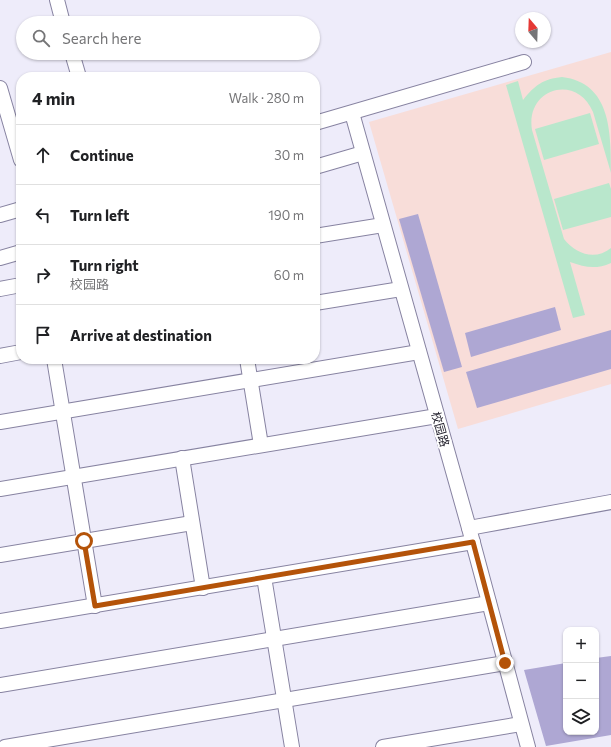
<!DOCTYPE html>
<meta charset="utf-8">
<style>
:root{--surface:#fff;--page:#f2f2f2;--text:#202124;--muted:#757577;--line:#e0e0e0}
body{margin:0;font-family:Commissioner,"Noto Sans SC",sans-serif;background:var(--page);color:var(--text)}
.controls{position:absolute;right:12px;bottom:12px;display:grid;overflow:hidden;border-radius:8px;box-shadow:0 1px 3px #0004}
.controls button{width:36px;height:36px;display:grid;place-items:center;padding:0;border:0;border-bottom:1px solid var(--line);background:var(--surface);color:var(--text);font:20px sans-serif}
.compass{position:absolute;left:515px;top:12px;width:36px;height:36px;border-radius:50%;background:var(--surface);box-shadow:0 1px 3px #0004;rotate:341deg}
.stop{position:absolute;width:12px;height:12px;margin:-9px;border:3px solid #b45309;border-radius:50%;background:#fff}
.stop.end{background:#b45309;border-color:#fff;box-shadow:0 1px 4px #0008}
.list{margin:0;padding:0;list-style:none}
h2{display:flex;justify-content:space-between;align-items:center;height:52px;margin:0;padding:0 16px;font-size:17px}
h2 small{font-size:13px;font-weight:400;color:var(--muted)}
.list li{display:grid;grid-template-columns:26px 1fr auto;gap:12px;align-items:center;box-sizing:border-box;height:60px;padding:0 16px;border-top:1px solid var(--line)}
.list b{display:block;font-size:15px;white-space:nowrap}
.list p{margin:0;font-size:13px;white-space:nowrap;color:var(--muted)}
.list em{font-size:13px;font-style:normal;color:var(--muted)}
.icon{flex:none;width:22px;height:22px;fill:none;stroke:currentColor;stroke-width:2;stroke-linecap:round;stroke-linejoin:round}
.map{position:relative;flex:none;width:611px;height:747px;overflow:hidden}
.search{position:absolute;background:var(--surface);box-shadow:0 1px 3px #0004;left:16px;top:16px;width:304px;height:44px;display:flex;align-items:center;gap:10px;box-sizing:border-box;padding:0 14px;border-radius:22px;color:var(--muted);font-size:15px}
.panel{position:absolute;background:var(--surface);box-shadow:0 1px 3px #0004;left:16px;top:72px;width:304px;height:292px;border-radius:16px}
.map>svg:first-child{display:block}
.education{fill:#f8ddd9}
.green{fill:#b9e7cc}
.building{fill:#aea7d3}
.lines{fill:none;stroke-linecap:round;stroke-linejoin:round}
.minor-casing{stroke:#8783a1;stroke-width:16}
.minor{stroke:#fff;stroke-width:14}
.route{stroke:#b45309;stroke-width:5}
.labels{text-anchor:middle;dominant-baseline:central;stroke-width:4;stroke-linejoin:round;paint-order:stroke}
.street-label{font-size:12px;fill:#1e1c28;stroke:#fff}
</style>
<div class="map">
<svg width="611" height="747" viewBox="0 0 611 747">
<rect width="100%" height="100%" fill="#eeecfa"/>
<!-- education -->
<path class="education" d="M611,52V384L458,429L369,122Z"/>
<!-- green -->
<g class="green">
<path d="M562,77C611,83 611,132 611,173L593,112C577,73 525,88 532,130L564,239C576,254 595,261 611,248V263C595,270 585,267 570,262L585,315L573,318L506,85L518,81L523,100C535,85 543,79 562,77Z"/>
<path d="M590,113L599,144L544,160L535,129Z"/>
<path d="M609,183L611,189V217L563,230L554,199Z"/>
</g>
<!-- building -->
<g class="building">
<path d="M418,214L462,367L444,372L399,219Z"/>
<path d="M555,307L561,330L471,357L465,333Z"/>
<path d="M611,330V369L477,408L466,372Z"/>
<path d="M611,656V735L546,746L524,670L566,663V732H596V658Z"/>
</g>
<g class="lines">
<!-- minor casing -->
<g class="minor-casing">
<g id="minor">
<path d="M57,0L63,23"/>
<path d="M72,53L79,77"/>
<path d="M0,88L21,160"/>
<path d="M352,113L469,528L528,747"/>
<path d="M315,123L524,62"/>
<path d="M315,167L363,153"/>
<path d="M0,215L21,209"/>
<path d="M315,236L383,225"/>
<path d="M0,258L21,252"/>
<path d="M0,289L21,285"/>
<path d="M315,303L401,289"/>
<path d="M0,356L21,352"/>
<path d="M54,359L95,606"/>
<path d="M247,359L261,445"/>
<path d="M0,422L419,352"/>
<path d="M182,458L203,588"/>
<path d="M0,489L437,416"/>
<path d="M469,528L611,502"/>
<path d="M0,555L192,523"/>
<path d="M264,577L292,747"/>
<path d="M0,621L473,542"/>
<path d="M0,685L489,603"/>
<path d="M5,747L505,663"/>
<path d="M383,747L521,724"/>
</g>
</g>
<!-- minor -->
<use href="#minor" class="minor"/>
</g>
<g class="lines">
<!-- route -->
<path class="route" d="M84,541L95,606L473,542L505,663"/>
</g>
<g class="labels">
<!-- street labels -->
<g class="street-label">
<text transform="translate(441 429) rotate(74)">校园路</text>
</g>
</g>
</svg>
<div class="controls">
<button>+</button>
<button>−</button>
<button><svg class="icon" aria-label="layers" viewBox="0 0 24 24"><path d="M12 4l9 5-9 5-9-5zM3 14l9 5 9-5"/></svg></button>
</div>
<svg class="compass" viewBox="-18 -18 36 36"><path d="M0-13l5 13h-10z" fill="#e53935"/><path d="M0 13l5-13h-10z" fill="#757577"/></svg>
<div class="stop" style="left:84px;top:541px"></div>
<div class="stop end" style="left:505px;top:663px"></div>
<div class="search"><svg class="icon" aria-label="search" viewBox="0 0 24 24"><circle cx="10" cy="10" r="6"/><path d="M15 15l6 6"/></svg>Search here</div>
<section class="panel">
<h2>4 min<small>Walk · 280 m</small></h2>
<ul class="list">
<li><svg class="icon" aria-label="ahead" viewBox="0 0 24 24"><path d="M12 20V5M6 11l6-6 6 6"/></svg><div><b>Continue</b></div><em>30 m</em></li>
<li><svg class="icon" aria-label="left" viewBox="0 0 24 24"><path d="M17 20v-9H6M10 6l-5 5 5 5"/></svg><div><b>Turn left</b></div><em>190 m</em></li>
<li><svg class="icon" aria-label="right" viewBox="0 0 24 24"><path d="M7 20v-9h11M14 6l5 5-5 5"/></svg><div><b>Turn right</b><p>校园路</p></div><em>60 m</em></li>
<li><svg class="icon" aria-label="arrive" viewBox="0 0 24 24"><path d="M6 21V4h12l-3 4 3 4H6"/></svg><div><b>Arrive at destination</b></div></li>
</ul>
</section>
</div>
